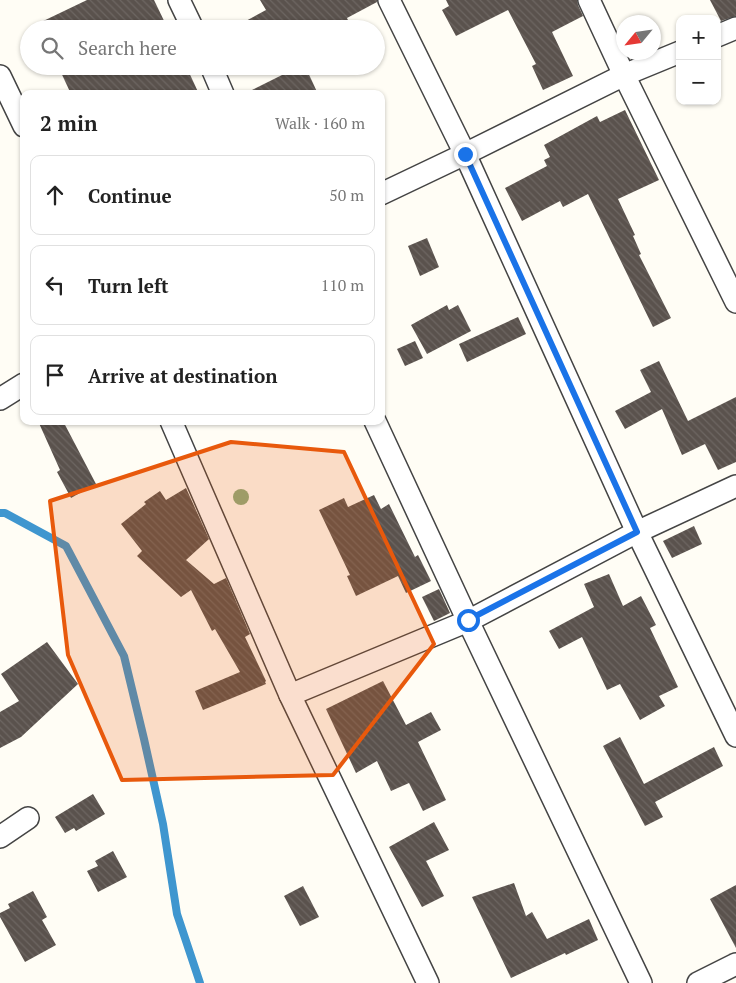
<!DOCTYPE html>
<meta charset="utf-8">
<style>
:root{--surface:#fff;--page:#f6f6f6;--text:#222;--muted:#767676;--line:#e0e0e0}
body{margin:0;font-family:"PT Serif",serif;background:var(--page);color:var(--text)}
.controls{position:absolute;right:15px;top:15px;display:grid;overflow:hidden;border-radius:10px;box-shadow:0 1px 4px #0004}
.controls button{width:45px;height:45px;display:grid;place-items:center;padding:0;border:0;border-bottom:1px solid var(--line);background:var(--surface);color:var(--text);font:25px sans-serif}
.compass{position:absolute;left:616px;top:15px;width:45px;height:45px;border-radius:50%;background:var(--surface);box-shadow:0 1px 4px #0004;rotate:241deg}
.stop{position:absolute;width:15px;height:15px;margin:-11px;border:4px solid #1a73e8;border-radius:50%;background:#fff}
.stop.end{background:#1a73e8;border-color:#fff;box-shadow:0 1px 5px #0008}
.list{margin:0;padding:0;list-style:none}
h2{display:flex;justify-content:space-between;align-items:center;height:65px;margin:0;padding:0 20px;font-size:21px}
h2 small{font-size:16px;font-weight:400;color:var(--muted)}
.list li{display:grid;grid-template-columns:32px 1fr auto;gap:15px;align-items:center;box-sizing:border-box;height:80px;margin:0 10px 10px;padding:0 10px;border:1px solid var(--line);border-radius:10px}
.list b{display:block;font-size:19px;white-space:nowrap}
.list em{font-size:16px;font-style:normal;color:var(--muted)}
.icon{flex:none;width:28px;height:28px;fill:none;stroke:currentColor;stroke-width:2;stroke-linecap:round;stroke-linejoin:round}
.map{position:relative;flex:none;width:736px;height:983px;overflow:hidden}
.search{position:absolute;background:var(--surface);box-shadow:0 1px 4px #0004;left:20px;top:20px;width:365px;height:55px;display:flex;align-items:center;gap:12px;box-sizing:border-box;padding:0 18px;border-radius:28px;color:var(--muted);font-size:19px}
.panel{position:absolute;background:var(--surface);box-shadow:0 1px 4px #0004;left:20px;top:90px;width:365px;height:335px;border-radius:10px}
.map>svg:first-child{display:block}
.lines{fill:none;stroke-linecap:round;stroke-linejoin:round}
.stream{stroke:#3f96cf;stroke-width:8}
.building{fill:url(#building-back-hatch)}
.minor-casing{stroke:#444;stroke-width:24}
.minor{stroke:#fff;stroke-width:21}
.tree{fill:#8dad7f}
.route{stroke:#1a73e8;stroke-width:6}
.marked{fill:#e8590c;fill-opacity:0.2;stroke:#e8590c;stroke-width:4;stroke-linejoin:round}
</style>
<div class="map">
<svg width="736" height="983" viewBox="0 0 736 983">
<defs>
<pattern id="building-back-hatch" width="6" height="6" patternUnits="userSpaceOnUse" patternTransform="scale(1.25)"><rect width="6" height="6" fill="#5a524d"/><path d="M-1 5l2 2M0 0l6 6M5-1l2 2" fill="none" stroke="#6d6662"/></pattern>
</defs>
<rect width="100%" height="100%" fill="#fffdf5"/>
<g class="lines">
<!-- stream -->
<path class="stream" d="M0,513H5L66,546L124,656L144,739L163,824L177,914L200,983"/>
</g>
<!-- building -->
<g class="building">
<path d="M87,0H154L168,29H39L37,24Z"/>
<path d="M260,0H377V2L347,18L352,29H231L266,10Z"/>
<path d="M446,0H577L578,5L583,16L552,32L573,76L543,90L532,66L536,64L508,10L456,36L442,10L449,6Z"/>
<path d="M710,0H736V16L721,21Z"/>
<path d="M58,66H186L199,94H71Z"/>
<path d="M300,66H305L318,94H244Z"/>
<path d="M625,110L659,180L618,199L635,235L633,236L641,254L639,255L671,318L653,327L588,194L563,207L560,201L522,221L505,188L547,166L544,160L550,157L544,145L597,116L600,122Z"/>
<path d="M427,238L439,267L420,276L408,246Z"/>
<path d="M447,305L449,310L458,305L471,331L427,354L411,325Z"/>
<path d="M518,317L526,334L467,362L459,344Z"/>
<path d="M415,341L423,358L405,366L397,349Z"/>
<path d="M659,361L688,421L736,397V462L718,470L705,444L682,455L662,409L625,429L615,411L651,392L640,370Z"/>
<path d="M38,421H63L96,484L71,498L57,472L60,470Z"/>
<path d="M186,488L209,539L186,560L214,584L226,578L250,634L245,637L266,681L265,682L266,684L203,710L195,691L240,672L215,629L212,631L191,590L181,597L137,556L142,551L121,524L146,504L144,502L160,491L166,500Z"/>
<path d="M374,495L381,509L389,504L415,557L418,555L431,581L406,593L398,576L356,596L347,576L350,575L319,510L344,498L348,507Z"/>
<path d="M694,526L702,544L672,558L663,541Z"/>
<path d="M609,574L623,606L641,596L656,625L650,628L678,687L659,696L665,706L640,720L620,684L607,690L582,637L559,649L549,631L594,607L584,584Z"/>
<path d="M439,589L450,613L434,621L422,597Z"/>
<path d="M47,642L78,684L21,737L0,748V712L19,701L1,674Z"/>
<path d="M383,681L406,725L431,712L441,730L418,742L446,800L423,811L409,783L391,791L377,761L356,773L326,709Z"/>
<path d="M620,737L644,784L714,747L723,766L655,802L663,817L645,826L603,746Z"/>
<path d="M93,794L105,814L76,831L74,828L65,833L55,817Z"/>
<path d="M434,822L449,850L426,861L444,896L422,907L389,847Z"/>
<path d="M113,851L127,877L98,892L87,871L98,866L95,861Z"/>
<path d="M514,883L526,916L532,912L547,939L589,919L598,940L566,955L565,953L511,978L472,897Z"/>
<path d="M736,885V948L710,899Z"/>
<path d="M303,886L319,917L300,926L284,896Z"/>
<path d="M33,891L47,917L42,920L56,945L25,962L0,917V913L10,908L8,904Z"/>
</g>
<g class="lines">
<!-- minor casing -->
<g class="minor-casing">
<g id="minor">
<path d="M179,0L193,29"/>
<path d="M389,0L465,154L637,532L736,736"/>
<path d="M589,0L624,75L736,302"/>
<path d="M717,36L736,28"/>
<path d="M211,66L223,94"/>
<path d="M0,76L24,126"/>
<path d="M381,194L465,154L624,75L680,52"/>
<path d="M0,399L24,384"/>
<path d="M171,421L290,695L428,983"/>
<path d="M375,421L468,621L641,983"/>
<path d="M290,695L468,621L637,532L736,486"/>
<path d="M0,837L28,818"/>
<path d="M698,983L736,964"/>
</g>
</g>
<!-- minor -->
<use href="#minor" class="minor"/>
</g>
<!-- trees -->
<circle class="tree" cx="241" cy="497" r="8"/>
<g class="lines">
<!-- route -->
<path class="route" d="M465,154L637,532L468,620"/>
</g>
<!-- marked area -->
<path class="marked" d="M231,442L344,452L434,644L333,775L122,780L68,655L50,501Z"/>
</svg>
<div class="controls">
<button>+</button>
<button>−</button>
</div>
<svg class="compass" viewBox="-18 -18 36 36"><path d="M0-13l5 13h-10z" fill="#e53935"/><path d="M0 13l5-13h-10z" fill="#767676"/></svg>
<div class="stop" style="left:468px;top:620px"></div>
<div class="stop end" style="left:465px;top:154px"></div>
<div class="search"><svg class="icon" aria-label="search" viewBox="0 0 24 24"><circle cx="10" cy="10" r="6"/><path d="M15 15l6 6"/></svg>Search here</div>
<section class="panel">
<h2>2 min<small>Walk · 160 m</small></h2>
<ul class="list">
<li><svg class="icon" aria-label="ahead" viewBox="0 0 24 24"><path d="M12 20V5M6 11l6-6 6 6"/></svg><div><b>Continue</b></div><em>50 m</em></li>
<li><svg class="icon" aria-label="left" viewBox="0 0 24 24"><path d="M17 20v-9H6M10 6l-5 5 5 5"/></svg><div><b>Turn left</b></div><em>110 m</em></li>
<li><svg class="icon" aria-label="arrive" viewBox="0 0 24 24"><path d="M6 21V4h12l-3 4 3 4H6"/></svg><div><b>Arrive at destination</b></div></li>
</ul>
</section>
</div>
